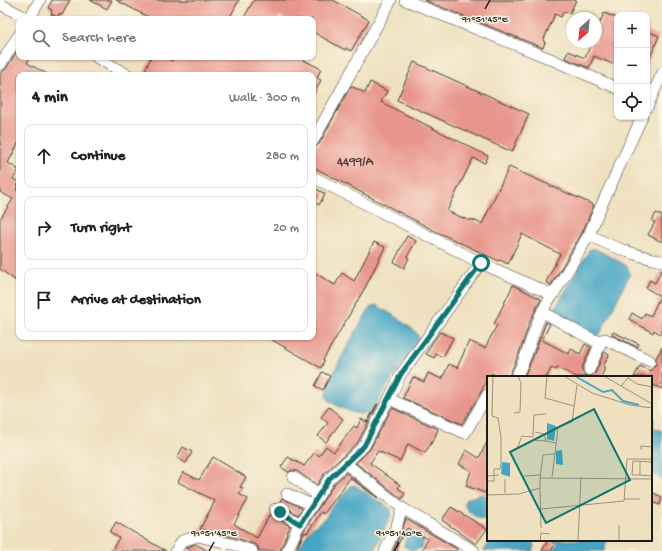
<!DOCTYPE html>
<meta charset="utf-8">
<style>
:root{--surface:#fff;--page:#f6f6f6;--text:#202124;--muted:#757577;--line:#e0e0e0}
body{margin:0;font-family:"Gochi Hand",sans-serif;background:var(--page);color:var(--text)}
.controls{position:absolute;right:12px;top:12px;display:grid;overflow:hidden;border-radius:8px;box-shadow:0 1px 3px #0004}
.controls button{width:36px;height:36px;display:grid;place-items:center;padding:0;border:0;border-bottom:1px solid var(--line);background:var(--surface);color:var(--text);font:20px sans-serif}
.compass{position:absolute;left:566px;top:12px;width:36px;height:36px;border-radius:50%;background:var(--surface);box-shadow:0 1px 3px #0004;rotate:207deg}
.stop{position:absolute;width:12px;height:12px;margin:-9px;border:3px solid #0f766e;border-radius:50%;background:#fff}
.stop.end{background:#0f766e;border-color:#fff;box-shadow:0 1px 4px #0008}
.list{margin:0;padding:0;list-style:none}
h2{display:flex;justify-content:space-between;align-items:center;height:52px;margin:0;padding:0 16px;font-size:17px}
h2 small{font-size:13px;font-weight:400;color:var(--muted)}
.list li{display:grid;grid-template-columns:26px 1fr auto;gap:12px;align-items:center;box-sizing:border-box;height:64px;margin:0 8px 8px;padding:0 8px;border:1px solid var(--line);border-radius:8px}
.list b{display:block;font-size:15px;white-space:nowrap}
.list em{font-size:13px;font-style:normal;color:var(--muted)}
.icon{flex:none;width:22px;height:22px;fill:none;stroke:currentColor;stroke-width:2;stroke-linecap:round;stroke-linejoin:round}
.map{position:relative;flex:none;width:662px;height:551px;overflow:hidden}
.search{position:absolute;background:var(--surface);box-shadow:0 1px 3px #0004;left:16px;top:16px;width:300px;height:44px;display:flex;align-items:center;gap:10px;box-sizing:border-box;padding:0 14px;border-radius:8px;color:var(--muted);font-size:15px}
.panel{position:absolute;background:var(--surface);box-shadow:0 1px 3px #0004;left:16px;top:72px;width:300px;height:268px;border-radius:8px}
.map>svg:first-child{display:block}
.water{fill:#46a6c5;stroke:#316170}
.building{fill:#e8958b}
.lines{fill:none;stroke-linecap:round;stroke-linejoin:round}
.minor-casing{stroke:#3c3a35;stroke-width:12}
.minor{stroke:#fff;stroke-width:11}
.route{stroke:#0f766e;stroke-width:5}
.ticks{fill:none;stroke:#1c1c1c;stroke-width:1.5}
.labels{text-anchor:middle;dominant-baseline:central;stroke-width:3;stroke-linejoin:round;paint-order:stroke}
.number-label{font-size:13px;fill:#4f3a38}
.inset-river{fill:none;stroke:#46a6c5;stroke-width:2}
.inset-road{fill:none;stroke:#9b927e;stroke-width:1}
.view{fill:#0f766e;fill-opacity:0.15;stroke:#0f766e;stroke-width:2}
.inset-edge{fill:none;stroke:#1c1c1c;stroke-width:2}
.ticks-label{font-size:10px;text-anchor:middle;fill:#1c1c1c;stroke:#fcf5e5;stroke-width:3;stroke-linejoin:round;paint-order:stroke}
</style>
<div class="map">
<svg width="662" height="551" viewBox="0 0 662 551">
<rect width="100%" height="100%" fill="#fcf5e5"/>
<filter id="ink" filterUnits="userSpaceOnUse"><feTurbulence type="fractalNoise" baseFrequency=".025" numOctaves="2"/><feDisplacementMap in="SourceGraphic" scale="8" xChannelSelector="R" yChannelSelector="G"/><feConvolveMatrix kernelMatrix="1 2 1 2 8 2 1 2 1" color-interpolation-filters="sRGB"/></filter>
<filter id="wash" filterUnits="userSpaceOnUse"><feTurbulence type="fractalNoise" baseFrequency=".012" numOctaves="4" result="noise"/><feDisplacementMap in="SourceGraphic" scale="16" xChannelSelector="R" yChannelSelector="G"/><feGaussianBlur stdDeviation="0.9" result="paint"/><feColorMatrix in="noise" values="0 0 0 0 0 0 0 0 0 0 0 0 0 0 0 0 0 1.4 0 .05"/><feComposite in="paint" operator="in"/></filter>
<g filter="url(#wash)">
<rect width="100%" height="100%" fill="#efe1c0"/>
<!-- water -->
<g class="water">
<path d="M590,249H596L627,266L630,274L601,332L599,334L591,337L554,314L556,307Z"/>
<path d="M376,305L396,317L416,332L419,339L390,382L371,413C368,413 364,414 361,414C354,414 328,404 327,396C326,379 360,325 370,308Z"/>
<path d="M651,419L654,420L653,425L655,428L662,431V479L651,474Z"/>
<path d="M352,485L356,486L391,509V516L374,551H296L311,529L326,517L331,508Z"/>
<path d="M482,494L488,497V520C478,520 468,513 464,504L466,499Z"/>
<path d="M409,533L416,534L424,540L421,548L412,551L404,546L407,535Z"/>
<path d="M491,540H530L533,543L534,547L533,551H484Z"/>
<path d="M555,540H607L604,551H554L558,543Z"/>
</g>
<g id="blocks">
<!-- building -->
<g class="building">
<path d="M52,0H70L62,15L59,14L57,17L51,14L52,10L48,8Z"/>
<path d="M90,0H112L107,9Z"/>
<path d="M116,0H239L229,19H152Z"/>
<path d="M254,0H333L369,20L351,51L346,48L345,50L313,32V19H286L280,16L278,19H243Z"/>
<path d="M424,0H576L570,13L564,11L561,17L555,14L543,41L545,42L543,48Z"/>
<path d="M604,13L617,18V66L594,56L589,68L565,58L568,51L585,58L592,42H596V32Z"/>
<path d="M647,31L659,36L647,65Z"/>
<path d="M19,48V57H30L27,63L49,75H19V142L8,163L19,170L13,179L19,182L16,190L18,191L19,190V283L0,269V219L13,199L0,192V74L6,69Z"/>
<path d="M151,57H164L172,61L175,57H298L321,69L317,78L321,80L313,96V75H143Z"/>
<path d="M414,62L529,114L512,152L397,100Z"/>
<path d="M370,82L387,91L381,102L488,156L485,163L473,158L447,211L470,221L471,219L482,224L509,167L594,205L582,233L551,285L546,282L560,254L522,234L508,264L500,260L499,261L437,232L313,167V152L315,147L319,144L351,86L365,93Z"/>
<path d="M313,187L325,194L319,205L314,202L316,197L313,195Z"/>
<path d="M656,213L662,216V242L648,235L655,222L652,221Z"/>
<path d="M407,236L416,241L407,257L409,258L404,268L394,262Z"/>
<path d="M374,242L385,247L366,286L323,360L324,361L321,368L267,337H313V272L335,285L342,273L354,281Z"/>
<path d="M662,269V335L654,330L653,333L629,319L632,313L642,319L645,313L651,316L660,296L646,288L650,280L655,283Z"/>
<path d="M513,285L541,299L530,321L519,354L509,376L499,377L492,373L490,377H488L482,390L462,424L403,398L413,377L424,382L428,373L442,379L449,364L457,368L469,341L485,348L497,325L494,324Z"/>
<path d="M546,322L550,324L542,340L569,354L571,349L580,354L585,344L591,347L582,368V371L586,376L590,377L595,373L604,352L609,355L603,367L605,368L601,377H576L557,367L556,370L551,368L547,377H524L532,359Z"/>
<path d="M440,332L453,338L443,357L436,354L434,358L426,354L432,343Z"/>
<path d="M613,332L639,344L637,347L612,335Z"/>
<path d="M662,347V389L651,384V377H634L640,366L650,371L656,364V358Z"/>
<path d="M322,372L330,376L323,390L315,386Z"/>
<path d="M377,404H378L358,442L324,474L317,485L297,471L293,470L288,472L281,467L288,457L304,466L315,452L319,456L326,446L334,452L354,426L357,428L361,419L367,422Z"/>
<path d="M329,407L343,419L326,442L318,436L328,423L321,417Z"/>
<path d="M392,408L438,429L435,437L425,453L408,444L400,461L378,451L370,463L400,485L398,488L405,493L402,499L356,463L370,449Z"/>
<path d="M488,440V494L466,486L471,471L459,464L466,450L479,458Z"/>
<path d="M183,447L192,452L186,463L177,458Z"/>
<path d="M213,457L246,477L240,487L243,488L239,494L248,499L234,524L257,538L269,516L271,514L290,526L280,551H259L258,547L254,544L237,538L200,529L215,501L178,482L183,472L199,480Z"/>
<path d="M346,473L378,498L350,478L324,514L321,512L307,533L305,532L297,547L303,532L334,484Z"/>
<path d="M651,492L662,497L660,505L651,502Z"/>
<path d="M282,498L302,508L298,515L279,503Z"/>
<path d="M451,507L487,529L476,544L442,520Z"/>
<path d="M406,519L457,549L456,551H421L428,539L407,528L398,544L397,551H393Z"/>
<path d="M116,522L145,539L166,551H111L119,538L110,532Z"/>
<path d="M548,540L555,544L551,551H542Z"/>
<path d="M195,544L208,551H192L186,548Z"/>
</g>
</g>
</g>
<g filter="url(#ink)">
<use href="#blocks" fill-opacity="0" stroke="#3c3a35" stroke-width="1"/>
<g class="lines">
<!-- minor casing -->
<g class="minor-casing">
<g id="minor">
<path d="M405,0L546,57L617,88"/>
<path d="M0,4L28,19"/>
<path d="M29,19L40,0"/>
<path d="M96,57L128,75"/>
<path d="M0,65L19,35"/>
<path d="M647,107L662,74"/>
<path d="M313,141L391,0"/>
<path d="M313,177L481,263L553,295L589,235C615,248 634,255 662,261"/>
<path d="M589,235L597,215L642,117"/>
<path d="M543,312L580,333L596,341L605,339L650,361"/>
<path d="M589,370L602,340"/>
<path d="M516,377C531,352 534,317 553,295"/>
<path d="M389,399L401,374L481,263"/>
<path d="M345,463L402,508L397,525L385,551"/>
<path d="M293,477L318,495"/>
<path d="M287,494L312,505"/>
<path d="M402,508L474,551"/>
<path d="M275,509L300,524"/>
<path d="M176,551L182,541L198,536L235,545L252,551"/>
<path d="M287,551L297,529L329,479L364,446L389,399L465,433L488,394"/>
</g>
</g>
<!-- minor -->
<use href="#minor" class="minor"/>
</g>
</g>
<g class="lines" filter="url(#ink)">
<!-- route -->
<path class="route" d="M280,512L300,524L329,479L364,446L401,374L481,263"/>
</g>
<!-- ticks -->
<path class="ticks" d="M485,9L490,0M209,551L214,542M394,551L399,542"/>
<g class="labels">
<!-- number labels -->
<g class="number-label">
<text x="355" y="162">4499/A</text>
</g>
</g>
<!-- overview -->
<g transform="translate(487 376)">
<rect width="165" height="165" fill="#efe1c0"/>
<path d="M60,47L69,50L67,65L60,63ZM75,74L76,89L69,88V75ZM15,86L23,87V101L14,98Z" fill="#46a6c5"/>
<path class="inset-river" d="M88,0L116,16L125,14L136,25L152,29"/>
<path class="inset-road" d="M60,0L58,22L87,30M77,0L105,17L143,29L165,32M117,0L165,28M141,2L150,8L165,11M134,10L142,1M27,37L33,36L34,7L31,0M48,56L57,58L59,65L69,67M46,64L59,65M30,73L35,60L46,61L47,39L59,38M154,74V70L165,71M153,86V99L165,100M153,99H145L146,85L165,86M0,100L12,99M37,100L54,99M65,101L68,78M53,102L56,79L68,78L71,51L85,46L90,9M18,103V117M0,105H7V93H13L14,88V61L11,42L5,40L6,0M53,112L54,152M0,119L32,118L53,112V102L165,103M137,123H153M54,133L137,125L140,83H165M132,149V165M53,165L54,157L63,158M91,165L94,101"/>
<path class="view" d="M107,33L143,104L59,147L23,76Z"/>
<rect width="165" height="165" class="inset-edge"/>
</g>
<g class="ticks-label">
<text x="485" y="22">91°51'45"E</text>
<text x="214" y="536">91°51'45"E</text>
<text x="399" y="536">91°51'40"E</text>
</g>
</svg>
<div class="controls">
<button>+</button>
<button>−</button>
<button><svg class="icon" aria-label="locate" viewBox="0 0 24 24"><circle cx="12" cy="12" r="6"/><path d="M12 2v4M12 18v4M2 12h4M18 12h4"/></svg></button>
</div>
<svg class="compass" viewBox="-18 -18 36 36"><path d="M0-13l5 13h-10z" fill="#e53935"/><path d="M0 13l5-13h-10z" fill="#757577"/></svg>
<div class="stop" style="left:481px;top:263px"></div>
<div class="stop end" style="left:280px;top:512px"></div>
<div class="search"><svg class="icon" aria-label="search" viewBox="0 0 24 24"><circle cx="10" cy="10" r="6"/><path d="M15 15l6 6"/></svg>Search here</div>
<section class="panel">
<h2>4 min<small>Walk · 300 m</small></h2>
<ul class="list">
<li><svg class="icon" aria-label="ahead" viewBox="0 0 24 24"><path d="M12 20V5M6 11l6-6 6 6"/></svg><div><b>Continue</b></div><em>280 m</em></li>
<li><svg class="icon" aria-label="right" viewBox="0 0 24 24"><path d="M7 20v-9h11M14 6l5 5-5 5"/></svg><div><b>Turn right</b></div><em>20 m</em></li>
<li><svg class="icon" aria-label="arrive" viewBox="0 0 24 24"><path d="M6 21V4h12l-3 4 3 4H6"/></svg><div><b>Arrive at destination</b></div></li>
</ul>
</section>
</div>
